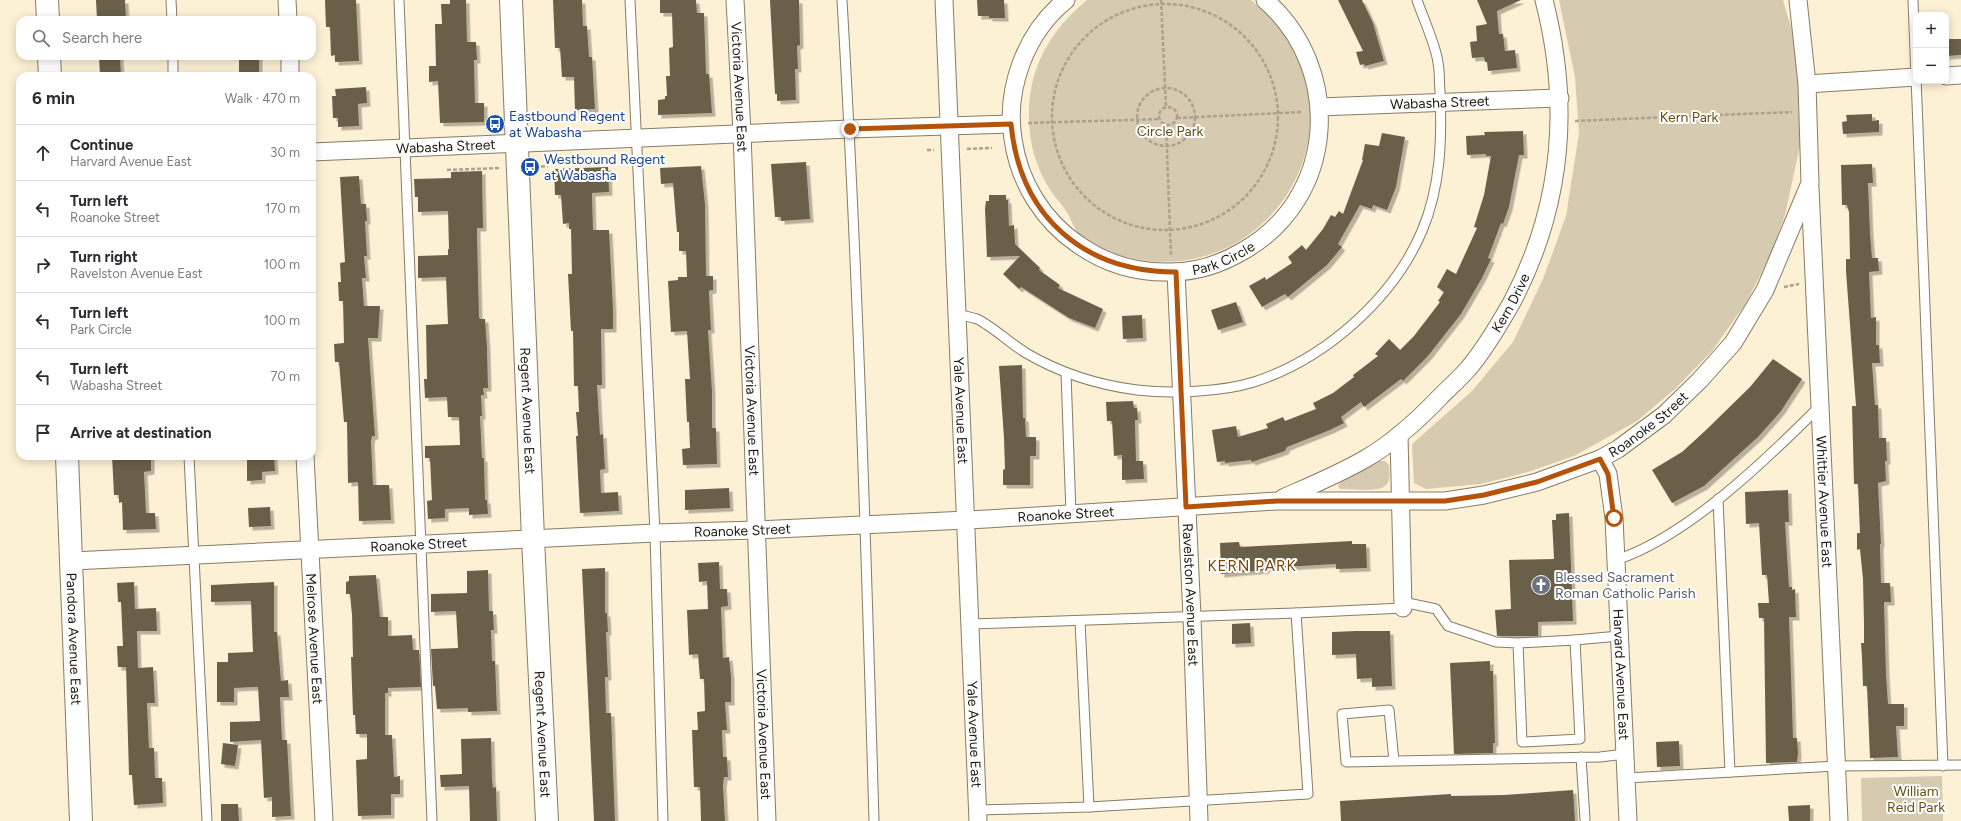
<!DOCTYPE html>
<meta charset="utf-8">
<style>
:root{--surface:#fff;--page:#f2f2f3;--text:#2b2b33;--muted:#7c7c81;--line:#e1e1e2}
body{margin:0;font-family:Figtree,sans-serif;background:var(--page);color:var(--text)}
.controls{position:absolute;right:12px;top:12px;display:grid;overflow:hidden;border-radius:8px;box-shadow:0 2px 10px #0003}
.controls button{width:36px;height:36px;display:grid;place-items:center;padding:0;border:0;border-bottom:1px solid var(--line);background:var(--surface);color:var(--text);font:20px sans-serif}
.stop{position:absolute;width:12px;height:12px;margin:-9px;border:3px solid #b45309;border-radius:50%;background:#fff}
.stop.end{background:#b45309;border-color:#fff;box-shadow:0 1px 4px #0008}
.list{margin:0;padding:0;list-style:none}
h2{display:flex;justify-content:space-between;align-items:center;height:52px;margin:0;padding:0 16px;font-size:17px}
h2 small{font-size:13px;font-weight:400;color:var(--muted)}
.list li{display:grid;grid-template-columns:26px 1fr auto;gap:12px;align-items:center;box-sizing:border-box;height:56px;padding:0 16px;border-top:1px solid var(--line)}
.list b{display:block;font-size:15px;white-space:nowrap}
.list p{margin:0;font-size:13px;white-space:nowrap;color:var(--muted)}
.list em{font-size:13px;font-style:normal;color:var(--muted)}
.icon{flex:none;width:22px;height:22px;fill:none;stroke:currentColor;stroke-width:2;stroke-linecap:round;stroke-linejoin:round}
.map{position:relative;flex:none;width:1961px;height:821px;overflow:hidden}
.search{position:absolute;background:var(--surface);box-shadow:0 2px 10px #0003;left:16px;top:16px;width:300px;height:44px;display:flex;align-items:center;gap:10px;box-sizing:border-box;padding:0 14px;border-radius:12px;color:var(--muted);font-size:15px}
.panel{position:absolute;background:var(--surface);box-shadow:0 2px 10px #0003;left:16px;top:72px;width:300px;height:388px;border-radius:12px}
.map>svg:first-child{display:block}
.green{fill:#d6cab1}
.building{fill:#6b6049;filter:url(#shadow)}
.lines{fill:none;stroke-linecap:round;stroke-linejoin:round}
.service-casing{stroke:#877c64;stroke-width:11}
.minor-casing{stroke:#877c64;stroke-width:19}
.tertiary-casing{stroke:#877c64;stroke-width:24}
.secondary-casing{stroke:#877c64;stroke-width:24}
.path{stroke:#aca28e;stroke-width:2.5;stroke-dasharray:4 2;stroke-linecap:butt}
.service{stroke:#fff;stroke-width:9}
.minor{stroke:#fff;stroke-width:17}
.tertiary{stroke:#fff;stroke-width:22}
.secondary{stroke:#fff;stroke-width:22}
.route{stroke:#b45309;stroke-width:5}
.labels{text-anchor:middle;dominant-baseline:central;stroke-width:4;stroke-linejoin:round;paint-order:stroke}
.street-label{font-size:14px;fill:#1e1910;stroke:#fff}
.transit-label{font-size:14px;fill:#164399;stroke:#fff;text-anchor:start}
.park-label{font-size:14px;fill:#674e12;stroke:#fff}
.worship-label{font-size:14px;fill:#5b616d;stroke:#fff;text-anchor:start}
.neighbourhood-label{font-size:15px;letter-spacing:1px;fill:#794500;stroke:#fff}
</style>
<div class="map">
<svg width="1961" height="821" viewBox="0 0 1961 821">
<defs>
<filter id="shadow"><feDropShadow dx="3.5" dy="3.5" stdDeviation="0" flood-color="#0004"/></filter>
</defs>
<rect width="100%" height="100%" fill="#fcf0d5"/>
<!-- green -->
<g class="green">
<path d="M1087,0H1251C1270,16 1286,33 1297,56C1344,159 1260,273 1148,261C1125,259 1099,251 1081,236C1074,230 1071,218 1066,211C1062,204 1055,198 1051,191C1041,176 1034,158 1031,141C1022,83 1042,37 1087,0Z"/>
<path d="M1559,0H1783L1793,34L1800,88L1801,141L1785,215L1770,256L1746,303L1712,351L1675,389L1637,421L1574,456L1528,472L1481,484L1426,489L1414,483L1412,444L1472,391L1513,342L1543,279L1566,216L1579,133L1575,77Z"/>
<path d="M1379,461H1385L1389,465C1389,471 1391,479 1387,484C1382,493 1350,489 1340,489L1338,486L1340,483Z"/>
<path d="M1942,776L1943,821H1862L1861,778Z"/>
</g>
<!-- building -->
<g class="building">
<path d="M96,0H125L126,20H97Z"/>
<path d="M325,0H356L359,61L335,62V55L331,56L330,27H326Z"/>
<path d="M450,0H466L467,42H476L477,60H474L475,103H484V122L440,123L438,81L429,82V66H436L435,24H442L441,4H450Z"/>
<path d="M553,0H582L583,26H587L589,57H592L595,109L575,110L574,77H562L560,48H555Z"/>
<path d="M660,0H696L697,13H704L706,74H709L712,113L658,115V100L665,99V96H667L666,76H670L669,48L673,47L672,13H660Z"/>
<path d="M770,0H799L800,45L797,46L798,69H795L796,100L777,101V94H775Z"/>
<path d="M977,0H1004L1005,18H989V16H978Z"/>
<path d="M1338,0H1362L1373,23L1384,61L1365,66L1364,64L1360,65L1356,52L1363,51Z"/>
<path d="M1477,0H1521L1497,11L1499,34H1503L1505,51L1515,50L1517,68L1488,71L1487,62H1485L1484,57L1472,58L1470,42L1477,41L1476,26L1487,24Z"/>
<path d="M1946,39H1961V55L1946,56Z"/>
<path d="M99,56H120L121,76H100Z"/>
<rect x="239" y="56" width="20" height="19"/>
<path d="M366,87L367,103L358,104L359,126L338,127V118H333L332,96H336L335,89Z"/>
<path d="M1872,114V121L1879,120V132L1843,134L1842,122L1847,121L1846,115Z"/>
<path d="M1523,131L1524,155H1519L1509,207L1503,224L1501,223L1488,258L1491,259L1482,278L1461,314L1428,356L1403,381L1401,379L1364,407L1361,402L1341,417L1344,423L1330,430L1287,447L1285,451L1252,462L1251,460L1225,463V461L1217,462L1212,430L1236,426L1238,437L1268,428L1266,424L1283,417L1285,421L1316,409L1313,403L1333,393L1354,377L1353,375L1378,356L1375,354L1389,339L1400,350L1414,336L1440,302L1438,301L1444,292L1437,287L1447,269L1456,274L1477,228L1474,227L1484,195L1491,156H1486V154L1467,155L1466,136L1485,135L1484,132Z"/>
<path d="M1382,133L1405,137L1396,187L1387,210L1373,205L1372,209L1360,205L1338,244L1342,247L1327,265L1288,297L1285,294L1262,307L1249,286L1265,277L1266,280L1292,263L1288,257L1302,245L1306,250L1323,229L1331,215L1335,217L1339,211L1343,214L1363,160H1362L1365,144L1379,146Z"/>
<path d="M806,162L810,219L781,221V217H775L771,164Z"/>
<path d="M1872,164L1873,183H1868L1870,233L1872,258H1878L1879,271L1869,272L1871,318L1876,317V345H1879L1880,363H1872L1875,405H1878L1879,438H1886L1887,461H1885L1886,481L1878,483L1881,544H1880L1881,583H1890L1891,602H1884L1886,674L1888,704H1904V726H1896L1898,757L1870,758L1867,686H1863L1862,657L1861,643H1864V623L1863,579L1860,549L1857,550V533H1860L1858,484H1854L1852,406H1856L1846,271V259H1850L1849,212L1847,205H1842L1841,165Z"/>
<path d="M701,166L705,204L706,276H713V290H710L709,292L711,330H708L712,391V428H716L717,464L683,465L682,449L690,448L689,422H687L685,379H690L687,331L671,332L668,281L678,280V277H687L686,251H679V232H677L673,183L661,184L660,168Z"/>
<path d="M608,167L609,192L592,193L593,230H609L613,309V329H601L602,385H597L600,435L603,434L605,469L600,470L601,493L618,492L619,511L580,513L576,436H578L576,412H579L578,386H574L573,331H571L568,274H572L571,229H569V223L563,224L561,195H555L554,169Z"/>
<path d="M482,171L483,228H477V233L479,317L480,319H485L487,348L488,388H483L484,395H481L482,416H480L482,458H484L485,500H487L488,514L469,515V508L445,509V518L428,519L427,501L432,500L430,458H425V446L460,445L459,417H448L447,397L425,398L424,379H427L426,325L448,324L446,277L418,278V256L448,255V249H449L448,211L418,212V197H415L414,179L451,178V172Z"/>
<path d="M359,176L361,204H366L367,221H365L367,256H364L366,278H362L364,306H380L378,338H368L375,436H372L371,441L373,485H389L391,520L359,521L358,482L348,483L347,422H344L339,362H335L334,344L344,343L343,301H339L338,282H341L340,263L345,262L340,177Z"/>
<path d="M989,195H1006V200H1008L1009,226L1014,225L1015,244L1040,268L1039,270L1060,285L1058,288L1103,309L1095,328L1069,318L1021,287L1019,289L1003,274L1020,256L987,257L985,209L986,201H989Z"/>
<path d="M1236,302L1243,322L1218,330L1211,310Z"/>
<path d="M1142,315L1143,338L1123,339L1122,316Z"/>
<path d="M1773,359L1802,379L1781,411L1758,437L1704,486L1672,503L1652,470L1682,452L1705,431L1750,387Z"/>
<path d="M1022,365L1023,418H1025L1026,437H1036V456H1030V485H1003V470L1005,469L1004,438L999,366Z"/>
<path d="M1133,401L1134,408H1137L1138,420H1135L1136,461H1143L1144,479L1122,480V455L1114,456L1112,421H1107L1106,402Z"/>
<path d="M112,456H151V471L144,472L146,513H155L156,529L123,530L122,502L119,503V495H114Z"/>
<path d="M247,456H274L275,471L262,472V480L247,481Z"/>
<path d="M729,488L730,508L685,510V490Z"/>
<path d="M1788,490L1789,522H1785L1789,587H1792V590L1795,589L1796,617H1789L1791,672L1793,738H1797L1798,753L1797,762L1766,763L1764,618H1759L1758,603H1769L1767,575H1762L1759,523L1746,524L1745,492Z"/>
<path d="M270,507L271,526L249,527L248,508Z"/>
<path d="M1569,513L1573,621L1538,622V636H1497L1495,610L1511,609L1509,560L1554,559L1552,520H1556V514Z"/>
<path d="M1352,541V544H1366L1367,568L1336,569V564L1266,568V570L1221,574L1220,543L1239,542L1240,547Z"/>
<path d="M719,562L720,589H727L728,606L721,607L723,658L729,657L731,677V702H725L727,730H722L723,757H727L728,777H724L723,785L725,821H701L700,787H694L692,730H698L697,712L705,711L704,679H700L698,654L689,655L687,610L708,609L707,581L699,582L698,563Z"/>
<path d="M605,568V613H607L608,632H606L608,677H605L606,713H611L615,821H594L582,569Z"/>
<path d="M488,570L489,611H493L494,630H491L492,661H495L497,711L468,712V708L437,709L435,686H433L431,649L458,648L456,611L431,612V594L467,593V571Z"/>
<path d="M376,575L380,617H388V636L412,635L413,650H419L421,687L388,688V693H385V735H392L394,777L400,776V794H391V815L358,816L356,760L367,759V734H356L355,715H353L351,657H353L352,615L350,594H346V582L349,581V576Z"/>
<path d="M134,582L135,609L156,608L157,631H137L138,668L153,667L155,703H147L149,748H154L155,778H162L163,803L134,805L132,775H129L126,667H118L117,646H123L121,602H118L117,583Z"/>
<path d="M274,582V632H277L281,681L288,680L289,697H280L282,740H287L291,816L272,817V797L264,798L261,740L230,742V722L260,721L258,687L234,688V702H217V662H228V653L253,652L251,601L211,602V585Z"/>
<path d="M1250,623L1251,643L1232,644V624Z"/>
<path d="M1356,631H1390L1392,686L1372,687V678L1357,679L1356,654L1332,655V632Z"/>
<path d="M1490,661V671H1493L1495,743H1493V753L1454,754L1450,663Z"/>
<path d="M491,738L492,779L493,788L496,787L497,821H470L469,786L441,787L440,775L462,774L461,739Z"/>
<path d="M1679,741L1680,766L1657,767L1656,742Z"/>
<path d="M223,743L238,745L235,766L221,764Z"/>
<path d="M1573,790L1575,821H1341L1340,801L1451,794V796L1504,795Z"/>
<path d="M221,804H238L239,821H221Z"/>
<path d="M1810,805V821H1789L1788,806Z"/>
</g>
<g class="lines">
<!-- service casing -->
<g class="service-casing">
<g id="service">
<path d="M171,0L172,20"/>
<path d="M399,0L432,821"/>
<path d="M630,0L655,533L663,821"/>
<path d="M842,0C858,273 866,547 874,821"/>
<path d="M1913,0L1943,766"/>
<path d="M173,56V76"/>
<path d="M958,314C964,316 971,317 977,319C992,326 1011,344 1026,353C1060,373 1098,385 1137,390C1170,394 1222,392 1254,382C1325,359 1393,299 1422,231C1441,186 1442,138 1440,91C1439,82 1440,72 1438,63C1436,45 1423,18 1417,0"/>
<path d="M1066,373L1071,514"/>
<path d="M189,456L207,821"/>
<path d="M1718,499L1730,772"/>
<path d="M1616,560C1687,537 1767,459 1820,406"/>
<path d="M1403,602L1436,609L1448,626L1496,642L1518,643L1575,640L1580,739L1522,742L1518,643"/>
<path d="M1296,613L1403,608"/>
<path d="M1080,621L1089,807"/>
<path d="M970,624L1296,613L1308,794L1089,807L977,810"/>
<path d="M1575,640L1619,636"/>
<path d="M1581,757L1585,819"/>
<path d="M1394,761L1389,710L1342,714L1346,762L1600,757L1625,754"/>
<path d="M1627,778L1836,766L1961,765"/>
</g>
</g>
<!-- minor casing -->
<g class="minor-casing">
<g id="minor">
<path d="M287,0L288,20"/>
<path id="s1" d="M735,0L742,133L767,821"/>
<path id="s2" d="M944,0L978,821"/>
<path id="s3" d="M1066,0C1026,32 1005,88 1013,139C1019,182 1043,221 1079,245C1106,264 1138,273 1171,272C1197,272 1221,264 1243,251C1337,198 1344,69 1265,0"/>
<path d="M290,56V76"/>
<path d="M1946,76L1961,75"/>
<path d="M1807,84L1916,77"/>
<path id="s4" d="M1319,107L1560,98"/>
<path id="s5" d="M312,152L850,129L1011,124"/>
<path id="s6" d="M1810,188L1839,821"/>
<path id="s7" d="M1176,272L1192,617L1199,821"/>
<path d="M1399,435L1403,608"/>
<path id="s8" d="M305,456L324,821"/>
<path id="s9" d="M1600,459L1608,474L1614,518L1628,821"/>
<path id="s10" d="M1283,498C1310,486 1339,474 1365,459C1393,443 1419,419 1441,396C1450,387 1459,379 1468,369C1485,349 1499,325 1512,302C1563,205 1571,105 1544,0"/>
<path id="s11" d="M72,561L655,533L756,530L987,519L1277,501H1445L1484,495L1537,482L1600,459L1618,449L1664,415L1700,380L1733,343L1765,290L1810,183L1807,84L1798,0"/>
</g>
</g>
<!-- tertiary casing -->
<g class="tertiary-casing">
<g id="tertiary">
<path id="s12" d="M511,0L533,539L547,821"/>
</g>
</g>
<!-- secondary casing -->
<g class="secondary-casing">
<g id="secondary">
<path d="M47,0L48,20"/>
<path d="M49,56L50,76"/>
<path id="s13" d="M67,456L81,821"/>
</g>
</g>
<!-- path -->
<g class="path">
<path d="M1161,0L1166,107"/>
<circle cx="1165" cy="117" r="113"/>
<circle cx="1166" cy="117" r="29"/>
<circle cx="1168" cy="116" r="9"/>
<path d="M1177,118L1302,112"/>
<path d="M1575,121L1792,112"/>
<path d="M1028,123L1160,119"/>
<path d="M1166,125L1171,257"/>
<path d="M967,149L992,148"/>
<path d="M927,150H934"/>
<path d="M535,167L548,166"/>
<path d="M447,170L500,168"/>
<path d="M1784,287L1799,284"/>
</g>
<!-- service -->
<use href="#service" class="service"/>
<!-- minor -->
<use href="#minor" class="minor"/>
<!-- tertiary -->
<use href="#tertiary" class="tertiary"/>
<!-- secondary -->
<use href="#secondary" class="secondary"/>
</g>
<g class="lines">
<!-- route -->
<path class="route" d="M850,129L1011,124C1020,217 1084,272 1176,272L1186,507L1277,501H1445L1484,495L1537,482L1600,459L1608,474L1614,518"/>
</g>
<!-- icons -->
<defs>
<g id="bus-disc" transform="scale(1)"><circle r="9.5" fill="#1a4fb4" stroke="#fff"/><path d="M-5-6H5V4H4V6H2V4H-2V6H-4V4H-5ZM-3.5-4V0h7V-4ZM-3.5 1.2v1.5H-2V1.2ZM2 1.2v1.5H3.5V1.2Z" fill="#fff"/></g>
<g id="church-disc" transform="scale(1)"><circle r="9.5" fill="#6b7280" stroke="#fff"/><path d="M-1.2-6h2.4v3.5h3.3v2.4h-3.3V6h-2.4V-.1h-3.3v-2.4h3.3Z" fill="#fff"/></g>
</defs>
<g fill-rule="evenodd">
<use href="#bus-disc" x="495" y="124"/>
<use href="#bus-disc" x="530" y="167"/>
<use href="#church-disc" x="1541" y="585"/>
</g>
<g class="labels">
<!-- street labels -->
<g class="street-label">
<text stroke="none"><textPath href="#s1" startOffset="87">Victoria Avenue East</textPath></text>
<text stroke="none"><textPath href="#s4" startOffset="121">Wabasha Street</textPath></text>
<text stroke="none"><textPath href="#s5" startOffset="134">Wabasha Street</textPath></text>
<text stroke="none"><textPath href="#s3" startOffset="436">Park Circle</textPath></text>
<text stroke="none"><textPath href="#s10" startOffset="307">Kern Drive</textPath></text>
<text stroke="none"><textPath href="#s1" startOffset="411">Victoria Avenue East</textPath></text>
<text stroke="none"><textPath href="#s2" startOffset="411">Yale Avenue East</textPath></text>
<text stroke="none"><textPath href="#s12" startOffset="411">Regent Avenue East</textPath></text>
<text stroke="none"><textPath href="#s11" startOffset="1595">Roanoke Street</textPath></text>
<text stroke="none"><textPath href="#s6" startOffset="314">Whittier Avenue East</textPath></text>
<text stroke="none"><textPath href="#s11" startOffset="995">Roanoke Street</textPath></text>
<text stroke="none"><textPath href="#s11" startOffset="671">Roanoke Street</textPath></text>
<text stroke="none"><textPath href="#s11" startOffset="347">Roanoke Street</textPath></text>
<text stroke="none"><textPath href="#s7" startOffset="323">Ravelston Avenue East</textPath></text>
<text stroke="none"><textPath href="#s13" startOffset="183">Pandora Avenue East</textPath></text>
<text stroke="none"><textPath href="#s8" startOffset="183">Melrose Avenue East</textPath></text>
<text stroke="none"><textPath href="#s9" startOffset="218">Harvard Avenue East</textPath></text>
<text stroke="none"><textPath href="#s12" startOffset="735">Regent Avenue East</textPath></text>
<text stroke="none"><textPath href="#s1" startOffset="735">Victoria Avenue East</textPath></text>
<text stroke="none"><textPath href="#s2" startOffset="735">Yale Avenue East</textPath></text>
</g>
<!-- transit labels -->
<g class="transit-label">
<text x="509" y="116">Eastbound Regent<tspan x="509" dy="16">at Wabasha</tspan></text>
<text x="544" y="159">Westbound Regent<tspan x="544" dy="16">at Wabasha</tspan></text>
</g>
<!-- park labels -->
<g class="park-label">
<text x="1689" y="117">Kern Park</text>
<text x="1170" y="131">Circle Park</text>
<text x="1916" y="791">William<tspan x="1916" dy="16">Reid Park</tspan></text>
</g>
<!-- worship labels -->
<g class="worship-label">
<text x="1555" y="577">Blessed Sacrament<tspan x="1555" dy="16">Roman Catholic Parish</tspan></text>
</g>
<!-- neighbourhood labels -->
<g class="neighbourhood-label">
<text x="1252" y="566">KERN PARK</text>
</g>
</g>
</svg>
<div class="controls">
<button>+</button>
<button>−</button>
</div>
<div class="stop" style="left:1614px;top:518px"></div>
<div class="stop end" style="left:850px;top:129px"></div>
<div class="search"><svg class="icon" aria-label="search" viewBox="0 0 24 24"><circle cx="10" cy="10" r="6"/><path d="M15 15l6 6"/></svg>Search here</div>
<section class="panel">
<h2>6 min<small>Walk · 470 m</small></h2>
<ul class="list">
<li><svg class="icon" aria-label="ahead" viewBox="0 0 24 24"><path d="M12 20V5M6 11l6-6 6 6"/></svg><div><b>Continue</b><p>Harvard Avenue East</p></div><em>30 m</em></li>
<li><svg class="icon" aria-label="left" viewBox="0 0 24 24"><path d="M17 20v-9H6M10 6l-5 5 5 5"/></svg><div><b>Turn left</b><p>Roanoke Street</p></div><em>170 m</em></li>
<li><svg class="icon" aria-label="right" viewBox="0 0 24 24"><path d="M7 20v-9h11M14 6l5 5-5 5"/></svg><div><b>Turn right</b><p>Ravelston Avenue East</p></div><em>100 m</em></li>
<li><svg class="icon" aria-label="left" viewBox="0 0 24 24"><path d="M17 20v-9H6M10 6l-5 5 5 5"/></svg><div><b>Turn left</b><p>Park Circle</p></div><em>100 m</em></li>
<li><svg class="icon" aria-label="left" viewBox="0 0 24 24"><path d="M17 20v-9H6M10 6l-5 5 5 5"/></svg><div><b>Turn left</b><p>Wabasha Street</p></div><em>70 m</em></li>
<li><svg class="icon" aria-label="arrive" viewBox="0 0 24 24"><path d="M6 21V4h12l-3 4 3 4H6"/></svg><div><b>Arrive at destination</b></div></li>
</ul>
</section>
</div>
